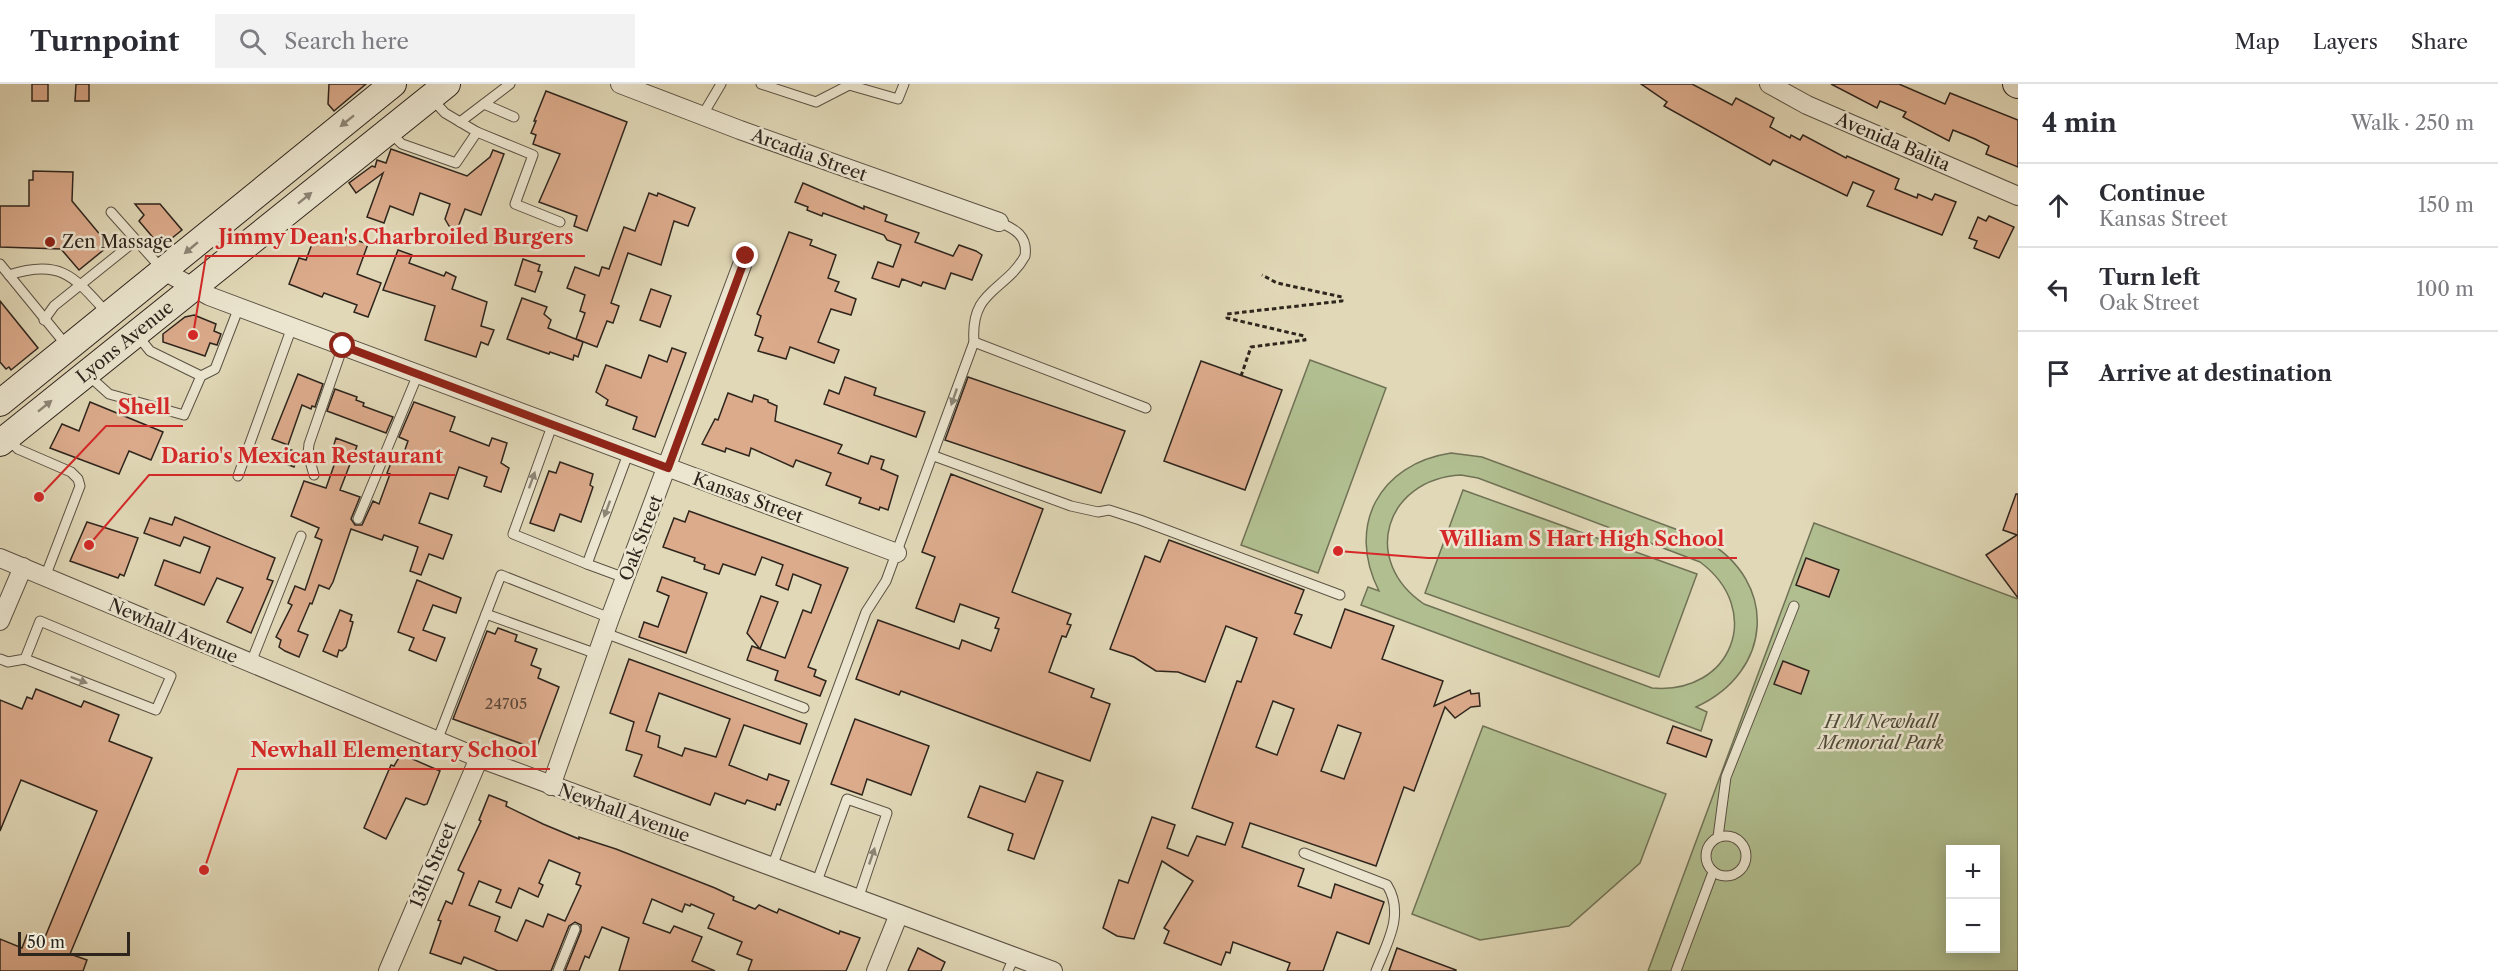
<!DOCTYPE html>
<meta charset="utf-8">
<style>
:root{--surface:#fff;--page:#f2f2f3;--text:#2b2b33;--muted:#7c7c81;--line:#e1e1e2}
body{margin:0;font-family:"Libre Caslon Text",serif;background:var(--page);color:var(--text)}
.controls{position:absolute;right:18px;bottom:18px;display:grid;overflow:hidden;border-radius:0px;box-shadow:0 3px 15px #0003}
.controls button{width:54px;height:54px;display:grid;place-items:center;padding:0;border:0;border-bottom:2px solid var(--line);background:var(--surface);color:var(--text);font:30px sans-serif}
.scale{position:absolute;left:18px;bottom:15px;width:112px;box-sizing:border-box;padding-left:6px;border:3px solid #2e251d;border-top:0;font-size:16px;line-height:21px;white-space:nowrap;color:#2e251d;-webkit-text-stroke:4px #ece6d0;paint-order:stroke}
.stop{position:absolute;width:18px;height:18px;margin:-14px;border:4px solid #8f2418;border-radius:50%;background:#fff}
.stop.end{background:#8f2418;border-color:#fff;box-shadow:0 2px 6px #0008}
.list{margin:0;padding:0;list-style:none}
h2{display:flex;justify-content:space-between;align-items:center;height:78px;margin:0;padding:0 24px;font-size:26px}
h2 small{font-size:20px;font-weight:400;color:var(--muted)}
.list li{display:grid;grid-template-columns:39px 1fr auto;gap:18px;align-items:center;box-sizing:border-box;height:84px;padding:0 24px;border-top:2px solid var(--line)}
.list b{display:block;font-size:22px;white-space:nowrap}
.list p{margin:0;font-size:20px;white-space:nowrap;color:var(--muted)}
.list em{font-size:20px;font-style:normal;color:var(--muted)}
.icon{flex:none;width:33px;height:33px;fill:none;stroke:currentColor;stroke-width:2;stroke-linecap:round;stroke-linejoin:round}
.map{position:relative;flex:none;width:2018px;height:887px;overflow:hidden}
header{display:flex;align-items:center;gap:36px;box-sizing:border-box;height:84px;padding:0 30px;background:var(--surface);border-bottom:2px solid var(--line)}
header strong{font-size:28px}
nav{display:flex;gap:33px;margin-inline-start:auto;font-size:21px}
.search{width:420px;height:54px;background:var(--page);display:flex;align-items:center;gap:15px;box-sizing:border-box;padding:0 21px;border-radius:0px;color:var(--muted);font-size:22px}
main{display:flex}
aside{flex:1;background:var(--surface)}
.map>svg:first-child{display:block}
.green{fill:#b1bf90;stroke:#707256;stroke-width:1.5;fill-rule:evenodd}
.building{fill:#dcab8c;stroke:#2e251d;stroke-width:1.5;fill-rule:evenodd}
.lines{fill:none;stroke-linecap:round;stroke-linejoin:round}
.service-casing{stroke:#5b5244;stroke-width:11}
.minor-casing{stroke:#5b5244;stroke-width:20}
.secondary-casing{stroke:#2e251d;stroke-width:28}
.path{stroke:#2e251d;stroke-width:3;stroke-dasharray:4.5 3;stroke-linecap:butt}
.service{stroke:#ece6d0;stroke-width:9}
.minor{stroke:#ece6d0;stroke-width:18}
.secondary{stroke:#ece6d0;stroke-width:26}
.oneway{fill:#8d8676}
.route{stroke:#8f2418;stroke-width:8}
.poi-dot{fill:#8f2418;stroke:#ece6d0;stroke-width:2}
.labels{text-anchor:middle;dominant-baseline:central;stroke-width:5;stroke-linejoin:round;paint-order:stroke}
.number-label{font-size:15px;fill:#5a4639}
.street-label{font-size:18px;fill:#2e251d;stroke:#ece6d0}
.poi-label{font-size:18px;fill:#2e251d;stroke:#ece6d0;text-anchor:start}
.park-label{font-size:18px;font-style:italic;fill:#4f4c3a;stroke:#ece6d0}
.leader{fill:none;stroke:#d62828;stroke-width:2}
.callout-dot{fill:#d62828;stroke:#ece6d0;stroke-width:2}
.callout-label{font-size:20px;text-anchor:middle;font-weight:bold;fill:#d62828;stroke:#ece6d0;stroke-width:5;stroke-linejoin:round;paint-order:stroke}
</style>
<header>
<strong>Turnpoint</strong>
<div class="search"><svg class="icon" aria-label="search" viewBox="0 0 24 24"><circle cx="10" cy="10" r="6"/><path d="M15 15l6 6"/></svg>Search here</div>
<nav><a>Map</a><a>Layers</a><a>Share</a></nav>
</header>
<main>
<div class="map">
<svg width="2018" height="887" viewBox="0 0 2018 887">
<rect width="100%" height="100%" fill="#e1d8b7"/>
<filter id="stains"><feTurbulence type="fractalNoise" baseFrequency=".00333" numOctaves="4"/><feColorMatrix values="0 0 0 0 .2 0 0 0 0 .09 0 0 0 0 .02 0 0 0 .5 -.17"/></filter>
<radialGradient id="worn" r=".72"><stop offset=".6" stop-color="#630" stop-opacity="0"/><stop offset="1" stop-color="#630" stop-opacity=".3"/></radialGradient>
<!-- green -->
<g class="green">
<path d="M1310,276L1386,304L1318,489L1241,461Z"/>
<path d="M1451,369L1482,373L1705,456C1779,498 1773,588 1696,623L1707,628L1701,647L1361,521L1368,503L1379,507C1346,442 1379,380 1451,369ZM1461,391L1478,394L1700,478C1765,526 1732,611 1652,604L1424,520C1360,477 1385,395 1461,391Z"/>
<path d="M1463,406L1697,490L1659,593L1425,509Z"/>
<path d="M1814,439L2018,515V887H1648ZM1950,766H1996V864H1950Z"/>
<path d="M1483,642L1666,710L1640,779L1569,842L1480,856L1412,830Z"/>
</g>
<!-- building -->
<g class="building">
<rect x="32" y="0" width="16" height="17"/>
<path d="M76,0H89V17H75Z"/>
<path d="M329,0H366L334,27L328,20Z"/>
<path d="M1641,0H1692L1732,21L1736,14L1774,34L1770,43L1790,54L1791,51L1800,56L1803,51L1846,74L1847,72L1899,95L1895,105L1917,114L1918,110L1932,116L1935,110L1956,118L1942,151L1867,122L1874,107L1853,98L1847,112L1773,76L1770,81L1664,22L1667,18Z"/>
<path d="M1831,0H1899L1945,20L1950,9L2018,36V83L1986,70L1989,62L1975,55L1953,46L1949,57L1903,33L1906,28L1880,17L1877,24Z"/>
<path d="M546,7L627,38L587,147L574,142L577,132L539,118L560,70L533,60L536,51L531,49L536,37H534Z"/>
<path d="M391,65L467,92L490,73L493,66L504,70L481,131L465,125L457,146L449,142L445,135L450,120L420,109L413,131L390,122L384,139L367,133L383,89L356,109L349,99L372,82L375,83L377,76L386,79Z"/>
<path d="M33,87L73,88L72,117L107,159L103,161L106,164L79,186L61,165L0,163V122H29V96H33Z"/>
<path d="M803,99L864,125V122L887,131L885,137L919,149L915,158L953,172L959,161L976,167L982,171L972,196L951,189L945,205L923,198L921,202L902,195L899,203L872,194L878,178L893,183L901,161L887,156L884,151L823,129L822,132L807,126L808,123L795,118Z"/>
<path d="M649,109L657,112L658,109L695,124L688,142L674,137L661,181L628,169L611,219L619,222L613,239L607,237L597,263L576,255L585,229L580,227L585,211L567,204L575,183L599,192L602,183L609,185L624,143L635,147Z"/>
<path d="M135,120H160L182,146L161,163L139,137L144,131Z"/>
<path d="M1989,132L2014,143L1999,174L1974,164L1977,157L1969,154L1978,133L1986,137Z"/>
<path d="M789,148L812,156L810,161L836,171L828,194L839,198L835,207L856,215L851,231L831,225L818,258L839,266L834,279L790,263L786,275L758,267L763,254L755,251L761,232L757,230Z"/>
<path d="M315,152L343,161L346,153L368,160L357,190L381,199L368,233L354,228L357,221L324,209L322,213L289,200L299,174L306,176Z"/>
<path d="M398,166L412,171L409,179L444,192L446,188L456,193L452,205L487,218L481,242L494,246L488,261L481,258L476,273L425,256L435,222L383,206Z"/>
<path d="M523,175L540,181L538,187L542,188L535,208L515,201Z"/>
<path d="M651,205L671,212L660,243L640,236Z"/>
<path d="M522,214L547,223L544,230L551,236L548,244L583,258L578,273L574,271L573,276L550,268L549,270L507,255Z"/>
<path d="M0,217L38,264L11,286L9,283L6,285L0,278Z"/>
<path d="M194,231L216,240L214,247L221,250L217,261L210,259L205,272L163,258V250L185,233Z"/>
<path d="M672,264L686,269L655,353L633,345L637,333L606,321L608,316L596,308L606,281L641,294L649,271L667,278Z"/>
<path d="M1201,277L1282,306L1245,406L1164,377Z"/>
<path d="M298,290L323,300L315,323L312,322L311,325L302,321L288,361L272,355Z"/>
<path d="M845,293L876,304L874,311L925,328L916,353L824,320L829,306L839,310Z"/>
<path d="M968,293L1125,347L1101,409L945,356Z"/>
<path d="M335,305L357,313L356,316L364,319L363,322L393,333L386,349L327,327Z"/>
<path d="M728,309L752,318L754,311L768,316V318L777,322L775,337L842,361L838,369L868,380L871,372L884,376L881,385L898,392L888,426L880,423L879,426L859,419L861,414L826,401L831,389L796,376L793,383L751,364L749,372L726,364L725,368L702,360L715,335L718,336Z"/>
<path d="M90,318L163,348L151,376L129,367L119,390L50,364L62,340L79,347Z"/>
<path d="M414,318L455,333L450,347L489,362L492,354L507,359L501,379L509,384L501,408L484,402L487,393L459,383L448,415L430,409L419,439L452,451L443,475L429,470L421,491L410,487L418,463L384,451L382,456L351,445L333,498L329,505L319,501L312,520L310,519L298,547L308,551L299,573L285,567L279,563L281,556L276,553L292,521L288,519L295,502L305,506L322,456L315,453L319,444L291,432L304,397L326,404L338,370L332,367L336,354L357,362L340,406L360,413L351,435L355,441H362L373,417L379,420L390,390L387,389L393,374L401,377L408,357L399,353Z"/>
<path d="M286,364L299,369L294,383L281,378Z"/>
<path d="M560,378L593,390L590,401L593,403L581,438L560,430L554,447L530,439L549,387L556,389Z"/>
<path d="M951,390L1043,425L1012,508L1071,530L1067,540L1071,541L1066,553L1062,552L1049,588L1094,605L1091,613L1110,620L1090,677L901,607L899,611L856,595L878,536L959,565L962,556L991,567L999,545L995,544L999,534L960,520L954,538L916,524L935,473L922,468Z"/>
<path d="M2016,410H2018V514L1986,471L2017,451L2003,446Z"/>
<path d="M689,427L848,484L808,583L816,586L814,592L826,597L820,612L775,596L778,587L747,576L752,562L760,565L747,549L761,512L778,518L760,565L785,574L803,526L811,529L821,501L793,490L788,506L776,501L783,481L762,473L755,491L723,480L719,490L704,485L705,481L694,477L695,474L663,463L674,434L685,438Z"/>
<path d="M175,433L275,474L267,495L273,497L251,549L227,538L243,504L217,494L204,521L155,501L164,476L200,489L210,463L184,453L180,462L144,449L150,434L172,441Z"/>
<path d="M87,438L138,454L124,492L120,490L118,494L70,477Z"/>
<path d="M1169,456L1304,506L1295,529L1302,531L1294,550L1331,564L1345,525L1394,542L1382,575L1443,597L1434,622L1470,606L1471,610L1479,609L1480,622L1471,623L1455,634L1445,623L1414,707L1404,703L1376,782L1250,739L1242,763L1304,785L1298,802L1331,814L1335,800L1384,818L1369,860L1337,848L1323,887H1287L1290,879L1233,858L1230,869L1226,868L1221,881L1164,859L1169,847L1164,844L1193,797L1162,777L1134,855L1117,852L1103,844L1119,796L1128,799L1152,733L1175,741L1167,764L1188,772L1197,752L1225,761L1233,739L1192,724L1237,597L1241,598L1257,554L1226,542L1205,598L1178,588L1156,587L1134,573L1110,565L1145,472L1160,478ZM1273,617L1294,625L1277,671L1256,663ZM1338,641L1361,649L1344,695L1321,687Z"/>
<path d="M1806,474L1839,486L1829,513L1796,501Z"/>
<path d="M662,493L707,509L686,569L639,553L644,538L658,543L669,512L657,507Z"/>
<path d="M417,496L461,514L456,529L433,521L423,546L445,554L436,577L409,566L414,554L398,548Z"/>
<path d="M340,526L352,531L350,537L353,538L346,563L342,567L339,566L337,573L323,567Z"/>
<path d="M498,544L517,551L515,557L537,565L531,581L541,585L538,594L559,603L536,665L453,635L487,547L495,550Z"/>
<path d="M629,575L807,640L800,660L744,641L729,681L767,696L769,690L789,697L780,721L777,720L775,726L747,716L745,720L715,709L710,721L634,692L642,671L626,666L634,638L610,629ZM659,609L730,635L716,673L685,664L682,672L658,663L660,652L646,647Z"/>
<path d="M1783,577L1809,587L1801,610L1774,600Z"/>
<path d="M36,605L81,623L84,617L119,631L109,657L152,674L70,870L87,876L83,887H0V855L22,864L27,851L43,858L97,727L21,696L0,747V616L22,625L27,613L32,615Z"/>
<path d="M855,635L929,662L911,711L867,695L862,711L831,700Z"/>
<path d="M1673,642L1712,656L1706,673L1667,659Z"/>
<path d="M401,670L440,687L427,720L424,721L406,714L386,755L364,744L391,681L394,682Z"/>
<path d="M1037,688L1063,697L1034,775L1008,766L1013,750L968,733L980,702L1025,718Z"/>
<path d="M489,711L507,718L506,722L543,740L579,755V753L616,765L715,804L734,813L733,816L755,825L759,821L777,829L779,825L839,850L840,847L860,854L846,887H748L752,876L737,870L742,858L708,844L714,830L691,820L690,822L685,820L682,828L652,815L643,839L670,849L674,842L702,853L692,877L715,887H619L629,854L602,843L589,874L585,872L579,887H565L581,847V841L575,838L569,842L551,887H498L464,873L461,880L430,869L441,837L438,836L446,817L452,820L464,789L458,786L481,737L479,736ZM549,776L580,789L576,800L581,802L565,837L548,830L543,843L526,836L517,857L495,847L500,833L469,821L479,797L501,806L496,818L511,824L519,804L538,813L543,801L539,799Z"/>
<path d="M918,864L945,878L941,887H908Z"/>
<path d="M1397,864L1456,886V887H1389Z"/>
</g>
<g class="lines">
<!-- service casing -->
<g class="service-casing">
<g id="service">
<path d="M761,0L816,18L849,1L898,15L904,0"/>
<path d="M432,15L445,29L477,48"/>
<path d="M484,20L514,33"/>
<path d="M702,32L721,0"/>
<path d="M460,38L510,0"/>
<path d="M390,49L402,60L456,79L477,48L533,71L515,120L560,138"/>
<path d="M111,128L161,184"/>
<path d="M0,180L67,262"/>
<path d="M9,191C62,174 75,194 108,230"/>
<path d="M44,236L54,222L135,157"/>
<path d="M138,252L150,267L201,292"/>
<path d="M974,258L1146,324"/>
<path d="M88,291L109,310L184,331L201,292L215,285L239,223"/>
<path d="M552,342L513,450L587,480L628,370"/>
<path d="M8,355L18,365L71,388L78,395L80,402L45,493"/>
<path d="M934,372L1071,422L1098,428L1109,426L1140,436L1340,511"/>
<path d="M314,391L308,370L309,360L343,262"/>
<path d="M238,392L292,243"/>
<path d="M358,435L418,290"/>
<path d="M587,480L625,494"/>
<path d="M486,530L597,570"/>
<path d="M605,549L804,624"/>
<path d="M0,575L8,578L25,575L156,626L171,592L40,537L25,575"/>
<path d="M250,581L301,452"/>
<path d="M437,657L501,491L610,534"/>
<circle cx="1726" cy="772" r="20"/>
<path d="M1718,753L1726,693L1794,522"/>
<path d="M1304,769L1387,801C1405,830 1387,859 1376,887"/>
<path d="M772,783L866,528L886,497L974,258C970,205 1005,208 1025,172C1028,152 1015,145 999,138"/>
<path d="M816,800L847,715L887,729L858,815"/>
<path d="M558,887L575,845"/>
<path d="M1008,887L1014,873"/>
<path d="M1676,887L1713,788"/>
</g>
</g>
<!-- minor casing -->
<g class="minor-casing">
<g id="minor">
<path d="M620,0L740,46L999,138"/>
<path d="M1769,0L1807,21L2018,112"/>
<path d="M164,187L209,212L897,469"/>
<path d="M0,474L479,674L1053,887"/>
<path d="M0,537L23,483"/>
<path d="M551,702L610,534L745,173"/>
<path d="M388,887L479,674"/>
<path d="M876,887L899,830"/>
</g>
</g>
<!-- secondary casing -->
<g class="secondary-casing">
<g id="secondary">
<path d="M2016,0L2018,1"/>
<path d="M0,319L393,0"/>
<path d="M0,359L447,0"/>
</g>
</g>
<!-- path -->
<path class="path" d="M1241,292L1251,263L1305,256L1304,252L1227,234V230L1342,217V213L1277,199L1262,191"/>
<!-- service -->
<use href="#service" class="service"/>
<!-- minor -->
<use href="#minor" class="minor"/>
<!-- secondary -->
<use href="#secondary" class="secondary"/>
</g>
<!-- one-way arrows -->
<defs><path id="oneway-solid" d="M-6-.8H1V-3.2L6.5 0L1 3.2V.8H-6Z" transform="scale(1.5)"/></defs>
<g class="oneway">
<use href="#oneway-solid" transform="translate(347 37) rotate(141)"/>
<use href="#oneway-solid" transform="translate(305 114) rotate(-39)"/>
<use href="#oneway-solid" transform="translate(191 164) rotate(140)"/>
<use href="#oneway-solid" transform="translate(954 313) rotate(109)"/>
<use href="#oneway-solid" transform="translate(45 322) rotate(-39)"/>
<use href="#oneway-solid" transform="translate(532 396) rotate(-70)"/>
<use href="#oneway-solid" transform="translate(607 425) rotate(110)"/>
<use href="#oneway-solid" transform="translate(79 596) rotate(21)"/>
<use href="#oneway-solid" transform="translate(872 772) rotate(-71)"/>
</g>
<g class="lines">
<!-- route -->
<path class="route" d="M343,262L668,384L746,172"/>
</g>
<!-- markers -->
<circle class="poi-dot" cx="50" cy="158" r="6"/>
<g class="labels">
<!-- number labels -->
<g class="number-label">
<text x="506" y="619">24705</text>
</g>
<!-- street labels -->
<g class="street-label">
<text transform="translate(1893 58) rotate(23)">Avenida Balita</text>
<text transform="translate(809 71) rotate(20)">Arcadia Street</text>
<text transform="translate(125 258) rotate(-39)">Lyons Avenue</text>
<text transform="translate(748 414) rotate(20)">Kansas Street</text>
<text transform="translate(641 454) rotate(-69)">Oak Street</text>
<text transform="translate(173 547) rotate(23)">Newhall Avenue</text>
<text transform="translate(624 729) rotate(20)">Newhall Avenue</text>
<text transform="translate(433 781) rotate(-67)">13th Street</text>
</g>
<!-- poi labels -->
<g class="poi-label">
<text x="62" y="158">Zen Massage</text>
</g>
<!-- park labels -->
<g class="park-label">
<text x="1881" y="638">H M Newhall<tspan x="1881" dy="21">Memorial Park</tspan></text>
</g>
</g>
<!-- callouts -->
<path class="leader" d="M193 251L206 172H585M39 413L106 342H183M89 461L149 391H455M1338 467L1428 474H1737M204 786L238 685H550"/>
<g class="callout-dot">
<circle cx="193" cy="251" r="6"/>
<circle cx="39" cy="413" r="6"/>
<circle cx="89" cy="461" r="6"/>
<circle cx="1338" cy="467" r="6"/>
<circle cx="204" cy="786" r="6"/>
</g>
<g class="callout-label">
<text x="396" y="160">Jimmy Dean's Charbroiled Burgers</text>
<text x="144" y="330">Shell</text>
<text x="302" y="379">Dario's Mexican Restaurant</text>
<text x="1582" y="462">William S Hart High School</text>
<text x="394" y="673">Newhall Elementary School</text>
</g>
<rect width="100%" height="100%" filter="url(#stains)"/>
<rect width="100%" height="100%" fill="url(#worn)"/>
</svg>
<div class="controls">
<button>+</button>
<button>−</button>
</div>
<div class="scale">50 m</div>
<div class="stop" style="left:343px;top:262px"></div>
<div class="stop end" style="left:746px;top:172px"></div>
</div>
<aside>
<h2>4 min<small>Walk · 250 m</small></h2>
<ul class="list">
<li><svg class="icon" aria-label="ahead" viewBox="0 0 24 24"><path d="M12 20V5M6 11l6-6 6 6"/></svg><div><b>Continue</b><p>Kansas Street</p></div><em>150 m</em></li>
<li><svg class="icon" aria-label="left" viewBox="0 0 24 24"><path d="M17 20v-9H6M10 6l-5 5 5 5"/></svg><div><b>Turn left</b><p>Oak Street</p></div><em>100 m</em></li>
<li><svg class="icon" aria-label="arrive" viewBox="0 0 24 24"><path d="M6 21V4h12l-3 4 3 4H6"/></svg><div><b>Arrive at destination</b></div></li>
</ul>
</aside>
</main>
